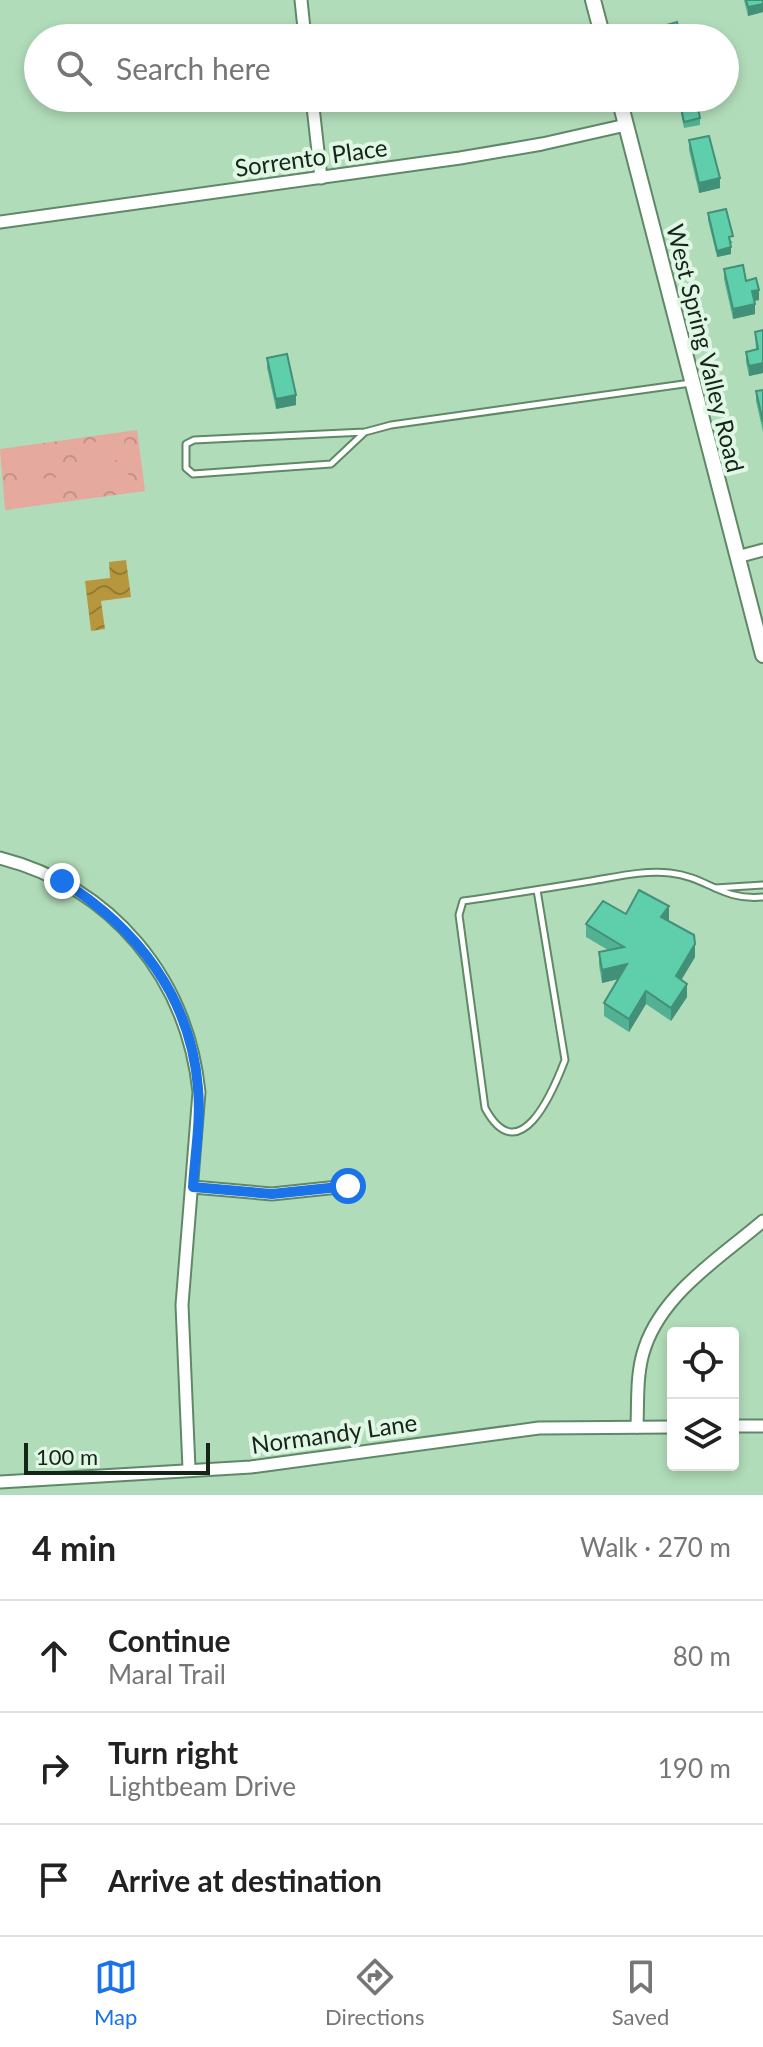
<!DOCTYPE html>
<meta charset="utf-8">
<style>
:root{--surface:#fff;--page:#f2f2f2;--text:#222;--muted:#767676;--line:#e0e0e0;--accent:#1a73e8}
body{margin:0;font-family:Lato,sans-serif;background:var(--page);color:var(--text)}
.controls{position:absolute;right:24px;bottom:24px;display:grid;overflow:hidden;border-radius:8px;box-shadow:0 4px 12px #0003}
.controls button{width:72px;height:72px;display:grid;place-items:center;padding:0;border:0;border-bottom:2px solid var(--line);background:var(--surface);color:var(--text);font:40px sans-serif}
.scale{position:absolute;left:24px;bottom:20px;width:186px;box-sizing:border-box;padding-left:8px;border:4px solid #152518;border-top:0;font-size:22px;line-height:28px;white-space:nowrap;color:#152518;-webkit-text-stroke:6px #e1f7e5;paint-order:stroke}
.stop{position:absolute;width:24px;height:24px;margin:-18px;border:6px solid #1a73e8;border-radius:50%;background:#fff}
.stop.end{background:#1a73e8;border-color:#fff;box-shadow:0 2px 8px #0008}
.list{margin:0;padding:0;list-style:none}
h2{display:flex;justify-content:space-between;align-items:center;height:104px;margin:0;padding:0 32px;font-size:34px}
h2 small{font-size:26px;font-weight:400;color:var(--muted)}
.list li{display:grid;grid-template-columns:52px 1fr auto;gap:24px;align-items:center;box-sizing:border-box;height:112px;padding:0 32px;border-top:2px solid var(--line)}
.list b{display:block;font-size:30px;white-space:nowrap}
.list p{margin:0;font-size:26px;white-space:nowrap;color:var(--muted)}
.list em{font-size:26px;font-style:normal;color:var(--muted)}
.icon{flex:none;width:44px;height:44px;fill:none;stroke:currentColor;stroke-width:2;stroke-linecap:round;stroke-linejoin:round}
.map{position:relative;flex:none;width:763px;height:1495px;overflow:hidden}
.search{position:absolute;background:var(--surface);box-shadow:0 4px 12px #0003;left:24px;right:24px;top:24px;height:88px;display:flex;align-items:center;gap:20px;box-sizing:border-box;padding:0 28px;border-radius:44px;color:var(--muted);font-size:30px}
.sheet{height:440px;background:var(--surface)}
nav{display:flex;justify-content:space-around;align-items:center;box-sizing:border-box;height:112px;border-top:2px solid var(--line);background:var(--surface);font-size:22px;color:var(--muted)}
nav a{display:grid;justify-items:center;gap:4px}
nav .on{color:var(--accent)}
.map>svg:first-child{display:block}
.park{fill:url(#park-crowns)}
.pitch{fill:#e6a99e}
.water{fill:url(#water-waves)}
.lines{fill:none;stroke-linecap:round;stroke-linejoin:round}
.lane-casing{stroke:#608867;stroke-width:9}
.street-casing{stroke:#608867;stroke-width:15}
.secondary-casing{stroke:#608867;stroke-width:18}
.lane{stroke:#fff;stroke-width:5}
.street{stroke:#fff;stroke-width:11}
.secondary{stroke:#fff;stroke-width:14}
.wall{fill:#52b193}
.shaded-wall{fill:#429078}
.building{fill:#5fceab;stroke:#429078;stroke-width:2}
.route{stroke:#1a73e8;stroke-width:10}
.labels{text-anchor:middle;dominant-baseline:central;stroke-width:8;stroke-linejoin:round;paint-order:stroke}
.street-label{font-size:24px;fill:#152518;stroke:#e1f7e5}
</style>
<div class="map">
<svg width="763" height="1495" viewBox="0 0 763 1495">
<defs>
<pattern id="park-crowns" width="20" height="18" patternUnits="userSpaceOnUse" patternTransform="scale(2)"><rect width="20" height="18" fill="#e6a99e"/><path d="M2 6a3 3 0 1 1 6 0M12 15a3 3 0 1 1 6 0" fill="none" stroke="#c49187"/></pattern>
<pattern id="water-waves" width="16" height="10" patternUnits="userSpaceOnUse" patternTransform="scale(2)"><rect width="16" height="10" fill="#b7973d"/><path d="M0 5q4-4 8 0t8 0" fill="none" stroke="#947b32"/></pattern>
</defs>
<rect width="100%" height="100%" fill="#b1dcb9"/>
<!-- park -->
<path class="park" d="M137,430L145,491L5,510L0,449Z"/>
<!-- pitch -->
<g class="pitch">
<path d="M124,438L126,459L82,465L79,444Z"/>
<path d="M55,446L57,467L14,472L11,452Z"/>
<path d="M127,466L130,486L85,492L82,471Z"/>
<path d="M59,477L62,497L17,503L14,482Z"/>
</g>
<!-- water -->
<path class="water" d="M126,560L131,597L101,601L105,629L91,631L85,581L110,578L109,562Z"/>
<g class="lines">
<!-- lane casing -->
<g class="lane-casing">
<g id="lane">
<path d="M365,432L331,464L193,474L186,468V444L194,440L365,432L391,425L691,383"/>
<path d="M715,888L763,885"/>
<path d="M537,890L565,1060C552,1094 519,1171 485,1108L459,915L463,901C505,895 548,888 591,881C616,877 644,870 670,873C708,877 721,901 763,897"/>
</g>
</g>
<!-- street casing -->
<g class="street-casing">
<g id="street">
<path d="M301,0L305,38"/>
<path d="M312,98L321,178"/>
<path d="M0,222L460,158L542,144L626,125"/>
<path d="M737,557L763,550"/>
<path d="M0,858C112,887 187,977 199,1092L182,1305L189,1469"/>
<path d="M193,1187L272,1194L348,1186"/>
<path d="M733,1426H763"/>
<path d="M637,1427C638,1401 636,1372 645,1347C664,1292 721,1257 763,1221"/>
<path d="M0,1482L251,1467L539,1428L673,1427"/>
</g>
</g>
<!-- secondary casing -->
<g class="secondary-casing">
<g id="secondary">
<path d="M593,0L603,38"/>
<path d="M619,98L763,655"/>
</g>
</g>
<!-- lane -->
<use href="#lane" class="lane"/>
<!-- street -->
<use href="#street" class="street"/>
<!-- secondary -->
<use href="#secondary" class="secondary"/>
</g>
<!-- wall -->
<g class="wall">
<path d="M744,0H763V12L748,16Z"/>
<path d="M678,98H696L700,118V125L684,128Z"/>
<path d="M689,140L720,188L699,193L689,150Z"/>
<path d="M708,213L733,243H730L731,254L717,257L708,220Z"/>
<path d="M724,269L746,281L759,300L755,301V314L733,319L724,279Z"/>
<path d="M763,330V373L749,376L746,362V352L756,350L755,332Z"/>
<path d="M267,358L296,405L276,409L267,368Z"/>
<path d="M763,390V432L756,401V391Z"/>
<path d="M626,914L669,919L668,921L695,957L681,980L687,997L671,1021L646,1004L629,1032L604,1016V1003L618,979L602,983L599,965V952L608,950L586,937V924Z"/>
</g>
<!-- shaded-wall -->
<g class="shaded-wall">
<path d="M763,4V12L748,16V7Z"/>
<path d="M720,178V188L699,193V183Z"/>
<path d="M731,247V254L717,257V251Z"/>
<path d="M759,290V300L752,301V291Z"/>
<path d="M755,304V314L733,319V309Z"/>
<path d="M763,363V373L749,376V366Z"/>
<path d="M296,395V405L276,409V399Z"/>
<path d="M669,906V919L661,930V917Z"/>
<path d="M695,944V957L676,989V976Z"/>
<path d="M627,964V977L602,983V970Z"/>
<path d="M687,984V997L671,1021V1008Z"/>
<path d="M646,991V1004L629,1032V1019Z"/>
</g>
<!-- building -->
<g class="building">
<path d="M746,0H763V4L748,7Z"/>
<path d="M677,22L681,38H663L660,27Z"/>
<path d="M679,98H696L700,118L684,122Z"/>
<path d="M709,136L720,178L699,183L689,140Z"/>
<path d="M726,209L733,236L729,237L731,247L717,251L708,213Z"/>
<path d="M743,265L746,281L756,278L759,290L752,291L755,304L733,309L724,269Z"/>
<path d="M763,330V363L749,366L746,352L758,349L755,332Z"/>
<path d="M287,354L296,395L276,399L267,358Z"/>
<path d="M763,390V422L756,391Z"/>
<path d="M639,890L669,906L661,917L694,935L695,944L676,976L687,984L671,1008L646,991L629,1019L604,1003L627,964L602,970L599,952L624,947L586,924L603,901L626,914Z"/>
</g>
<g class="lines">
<!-- route -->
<path class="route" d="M62,881C137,928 191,997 198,1088C201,1121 195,1154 193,1187L272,1194L348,1186"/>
</g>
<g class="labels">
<!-- street labels -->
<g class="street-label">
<text transform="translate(311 157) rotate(-8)">Sorrento Place</text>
<text transform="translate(706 348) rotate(76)">West Spring Valley Road</text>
<text transform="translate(334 1433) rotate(-8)">Normandy Lane</text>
</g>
</g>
</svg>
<div class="controls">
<button><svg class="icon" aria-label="locate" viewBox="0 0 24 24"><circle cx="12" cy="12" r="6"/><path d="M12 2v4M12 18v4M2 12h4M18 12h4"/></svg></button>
<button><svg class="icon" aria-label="layers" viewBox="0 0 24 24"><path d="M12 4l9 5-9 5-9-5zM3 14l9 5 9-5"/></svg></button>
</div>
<div class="scale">100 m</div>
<div class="stop" style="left:348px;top:1186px"></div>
<div class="stop end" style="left:62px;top:881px"></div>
<div class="search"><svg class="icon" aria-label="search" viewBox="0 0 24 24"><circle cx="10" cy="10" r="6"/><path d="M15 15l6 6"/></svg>Search here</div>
</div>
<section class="sheet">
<h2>4 min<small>Walk · 270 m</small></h2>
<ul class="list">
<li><svg class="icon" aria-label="ahead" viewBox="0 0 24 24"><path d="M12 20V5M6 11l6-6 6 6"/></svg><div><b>Continue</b><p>Maral Trail</p></div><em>80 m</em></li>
<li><svg class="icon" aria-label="right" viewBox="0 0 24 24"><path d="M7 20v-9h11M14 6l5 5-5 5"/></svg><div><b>Turn right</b><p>Lightbeam Drive</p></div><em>190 m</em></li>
<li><svg class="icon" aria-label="arrive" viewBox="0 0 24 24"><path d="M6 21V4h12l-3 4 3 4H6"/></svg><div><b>Arrive at destination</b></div></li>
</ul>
</section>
<nav>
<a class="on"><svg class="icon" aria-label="map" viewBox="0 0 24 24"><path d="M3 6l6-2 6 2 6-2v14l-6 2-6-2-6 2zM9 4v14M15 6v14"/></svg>Map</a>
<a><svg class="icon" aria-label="directions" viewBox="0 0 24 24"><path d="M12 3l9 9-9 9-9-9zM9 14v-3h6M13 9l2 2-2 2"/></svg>Directions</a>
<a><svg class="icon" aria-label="saved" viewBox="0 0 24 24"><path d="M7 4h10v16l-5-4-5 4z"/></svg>Saved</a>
</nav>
